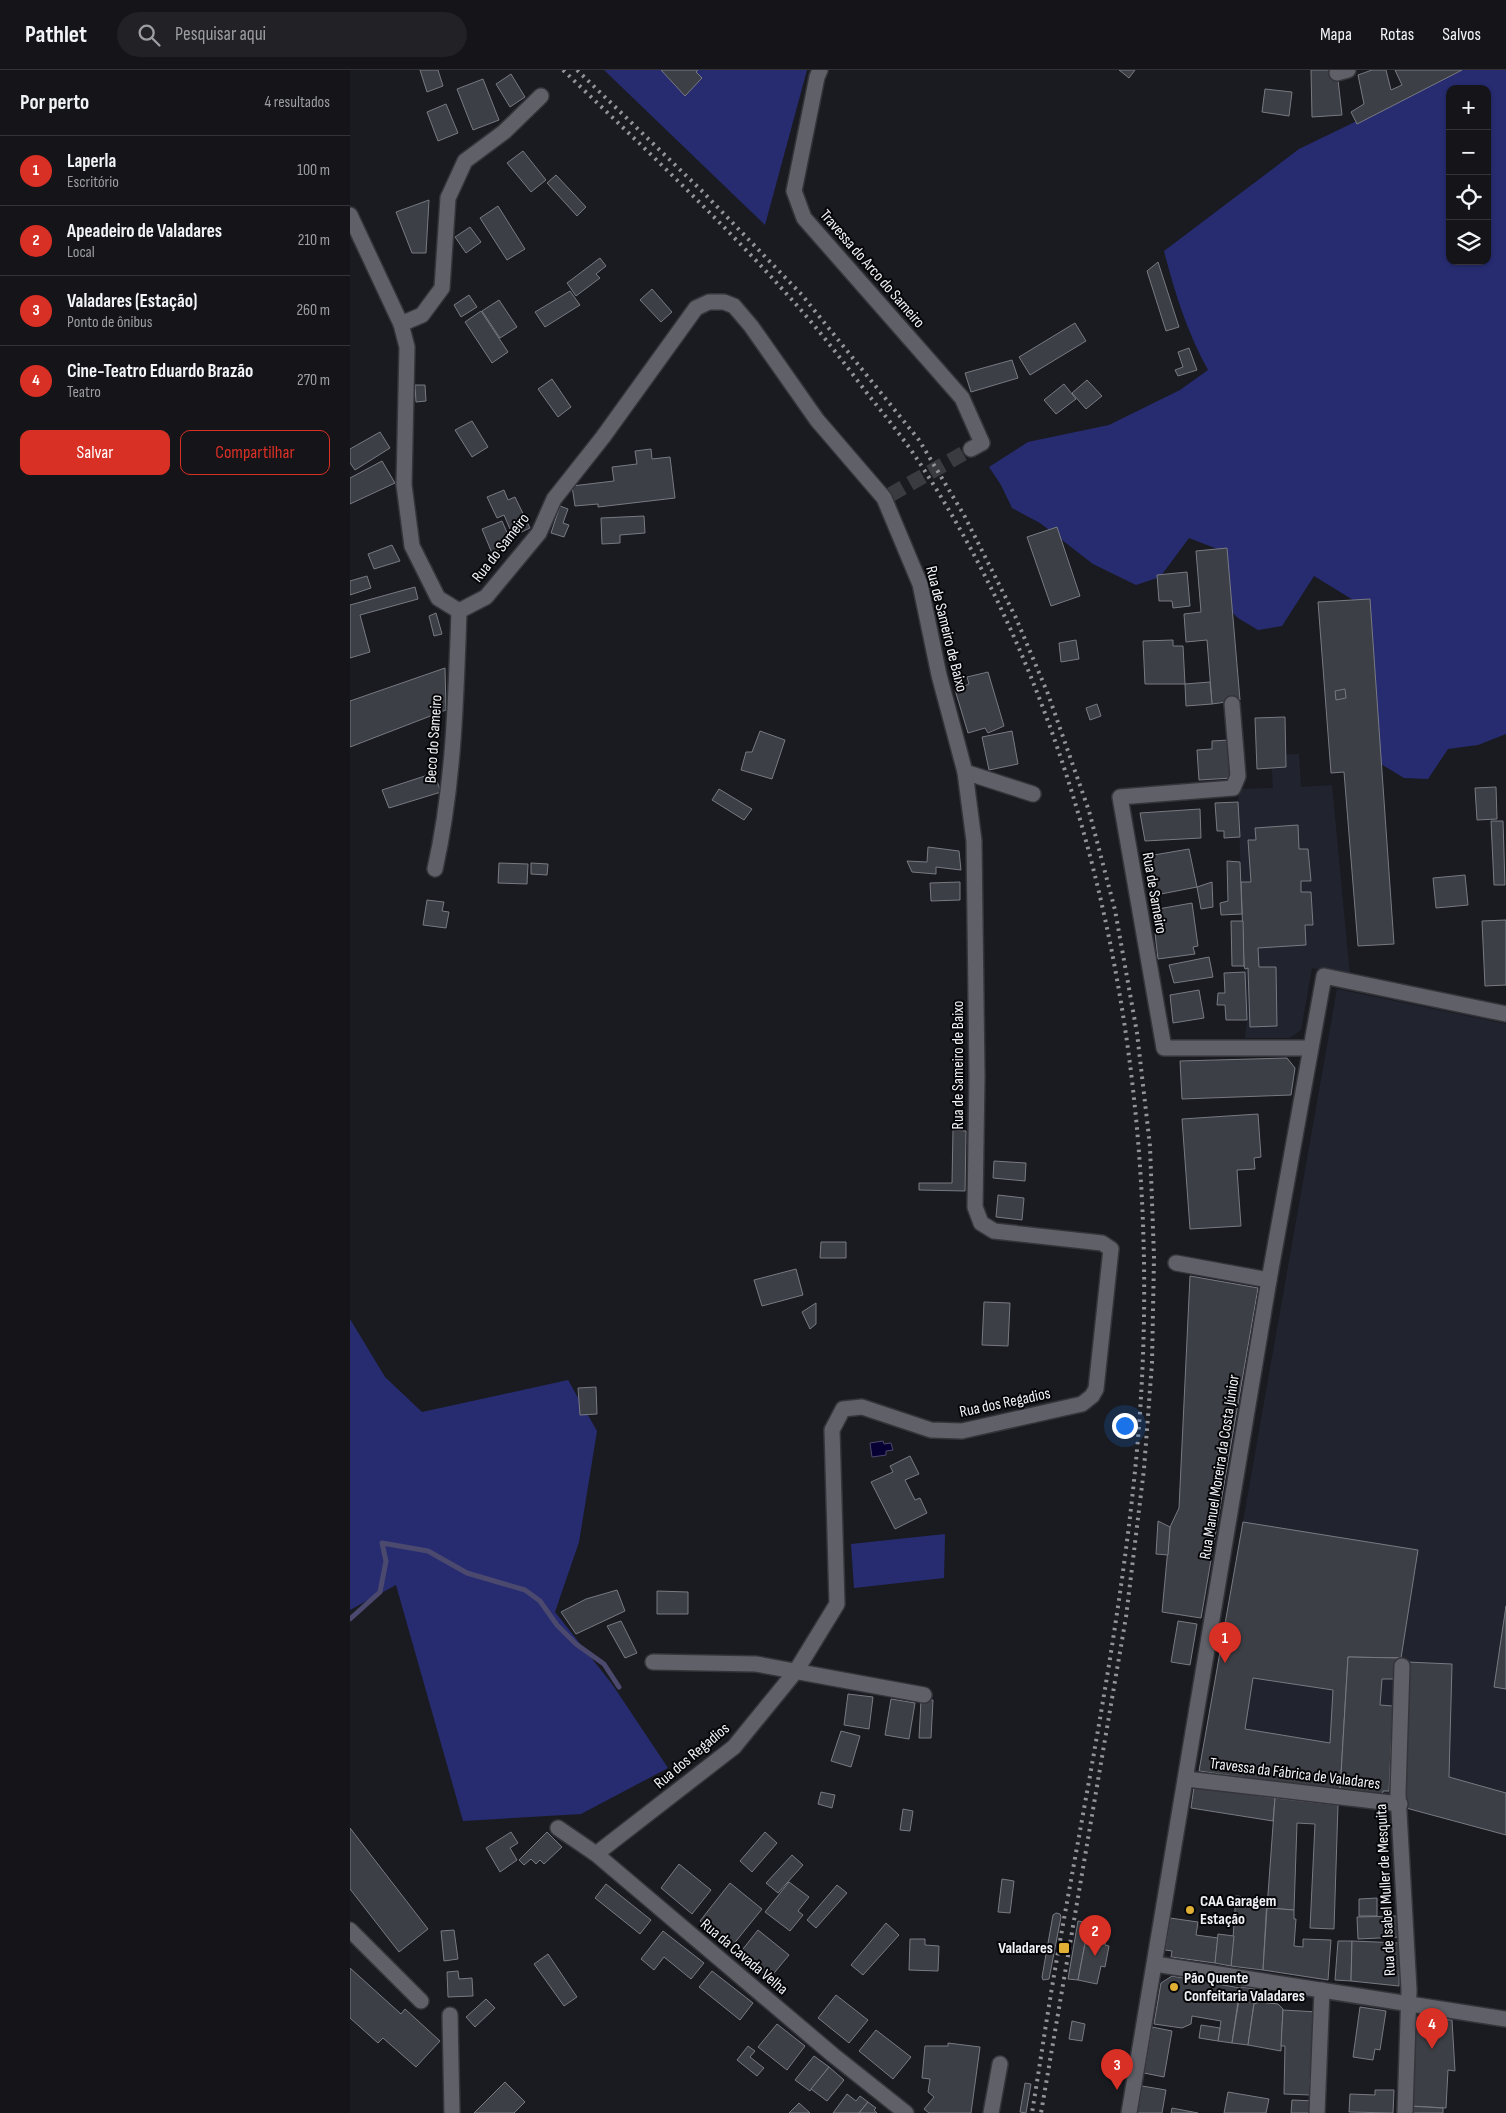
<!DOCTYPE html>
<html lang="pt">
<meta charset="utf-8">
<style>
:root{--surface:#141419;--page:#212126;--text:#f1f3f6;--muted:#9d9ea2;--line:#333338;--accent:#d93025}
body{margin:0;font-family:"Sofia Sans Condensed",sans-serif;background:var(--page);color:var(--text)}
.controls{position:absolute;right:15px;top:15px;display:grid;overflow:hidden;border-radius:10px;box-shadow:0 1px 4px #0004}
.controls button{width:45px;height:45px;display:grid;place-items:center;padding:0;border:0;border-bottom:1px solid var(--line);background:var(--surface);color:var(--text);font:25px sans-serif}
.you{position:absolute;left:774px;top:1355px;width:18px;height:18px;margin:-12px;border:4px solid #fff;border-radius:50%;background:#1a73e8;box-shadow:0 0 0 8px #1a73e833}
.badge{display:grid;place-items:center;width:32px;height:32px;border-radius:50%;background:var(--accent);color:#fff;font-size:16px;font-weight:700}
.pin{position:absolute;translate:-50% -41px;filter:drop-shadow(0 1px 2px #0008)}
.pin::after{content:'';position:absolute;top:26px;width:18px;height:15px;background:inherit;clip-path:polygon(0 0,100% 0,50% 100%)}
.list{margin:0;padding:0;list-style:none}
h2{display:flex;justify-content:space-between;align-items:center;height:65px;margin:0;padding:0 20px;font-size:21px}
h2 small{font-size:16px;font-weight:400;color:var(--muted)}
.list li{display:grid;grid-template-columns:32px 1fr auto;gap:15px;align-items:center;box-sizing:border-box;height:70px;padding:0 20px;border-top:1px solid var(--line)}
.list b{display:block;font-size:19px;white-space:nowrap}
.list p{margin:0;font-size:16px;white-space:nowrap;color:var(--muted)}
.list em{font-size:16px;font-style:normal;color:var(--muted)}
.actions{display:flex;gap:10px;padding:15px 20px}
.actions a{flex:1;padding:11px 0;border:1px solid var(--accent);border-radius:10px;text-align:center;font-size:18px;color:var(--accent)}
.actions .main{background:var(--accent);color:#fff}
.icon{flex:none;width:28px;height:28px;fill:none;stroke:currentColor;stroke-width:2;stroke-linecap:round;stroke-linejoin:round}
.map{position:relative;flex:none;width:1156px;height:2043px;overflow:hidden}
header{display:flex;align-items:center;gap:30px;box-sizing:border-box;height:70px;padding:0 25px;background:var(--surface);border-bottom:1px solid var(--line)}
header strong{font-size:24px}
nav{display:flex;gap:28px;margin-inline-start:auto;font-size:18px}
.search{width:350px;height:45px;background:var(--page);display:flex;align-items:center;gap:12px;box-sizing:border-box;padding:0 18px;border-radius:28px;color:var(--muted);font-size:19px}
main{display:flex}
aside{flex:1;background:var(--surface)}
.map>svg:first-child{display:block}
.built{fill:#21242f}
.green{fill:#272c71;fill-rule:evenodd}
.water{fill:#060033;stroke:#4c496e}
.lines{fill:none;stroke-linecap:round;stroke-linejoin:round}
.stream{stroke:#4c496e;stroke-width:5}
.building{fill:#3d3f46;stroke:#787a82;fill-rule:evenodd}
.minor-tunnel{stroke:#3a3b41;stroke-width:15;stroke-dasharray:15 8;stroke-linecap:butt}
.minor-casing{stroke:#34353a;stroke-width:18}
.minor{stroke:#5f6068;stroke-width:15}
.rail{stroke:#939499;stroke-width:4;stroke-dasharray:2.5 5;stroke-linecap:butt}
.poi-dot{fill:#e0b034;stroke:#060608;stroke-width:2}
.labels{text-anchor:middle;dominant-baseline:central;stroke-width:4;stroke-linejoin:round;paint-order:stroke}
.street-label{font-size:16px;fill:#f1f2f7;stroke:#060608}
.poi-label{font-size:16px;font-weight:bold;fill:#f1f2f7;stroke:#060608;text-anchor:start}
</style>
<header>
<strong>Pathlet</strong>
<div class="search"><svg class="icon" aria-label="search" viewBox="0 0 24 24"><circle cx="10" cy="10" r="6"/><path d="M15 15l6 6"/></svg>Pesquisar aqui</div>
<nav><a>Mapa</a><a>Rotas</a><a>Salvos</a></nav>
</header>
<main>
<aside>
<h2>Por perto<small>4 resultados</small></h2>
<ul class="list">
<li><span class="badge">1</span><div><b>Laperla</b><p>Escritório</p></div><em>100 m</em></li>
<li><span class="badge">2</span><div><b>Apeadeiro de Valadares</b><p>Local</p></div><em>210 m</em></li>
<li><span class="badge">3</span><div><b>Valadares (Estação)</b><p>Ponto de ônibus</p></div><em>260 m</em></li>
<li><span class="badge">4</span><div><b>Cine-Teatro Eduardo Brazão</b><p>Teatro</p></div><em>270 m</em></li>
</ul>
<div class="actions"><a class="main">Salvar</a><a>Compartilhar</a></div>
</aside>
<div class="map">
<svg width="1156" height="2043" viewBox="0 0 1156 2043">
<rect width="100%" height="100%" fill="#1a1b21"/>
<!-- built -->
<g class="built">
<path d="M949,684L951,717L982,715L1000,906L962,898L951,960L940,968H895L897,950L888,732L890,719L923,718L921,685Z"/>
<path d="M987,919L1156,954V1765L1056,1738V1726H1032L849,1701Z"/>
</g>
<!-- green -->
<g class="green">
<path d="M254,0H457L415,155Z"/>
<path d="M1112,0H1156V664L1128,675L1098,679L1078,709L1054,708L1026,691L1013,536L964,506L932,556L908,560L888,548L876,536L870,480L839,468L810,507L786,515L743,494L690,453L662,438L651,415L639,397L678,372L759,355L830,320L858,300C837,262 825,223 814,181L949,79ZM1100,19H1137V191H1100Z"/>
<path d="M0,1249L35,1307L72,1342L218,1310L247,1361L229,1472L205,1542L262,1614L318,1698L231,1744L113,1751L46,1515L0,1540Z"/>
<path d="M595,1464L594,1508L504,1518L501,1474Z"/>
</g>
<!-- water -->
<path class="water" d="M533,1371L534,1374L541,1373L543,1380L536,1381V1385L522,1387L520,1373Z"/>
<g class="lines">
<!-- stream -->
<path class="stream" d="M0,1549L30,1522L36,1491L32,1473L78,1481L117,1503L175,1520L190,1531L207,1555L226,1574L254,1594L269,1617"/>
</g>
<!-- building -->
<g class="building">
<path d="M70,0H88L93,16L77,22Z"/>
<path d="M311,0H348L346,2L352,8L335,26Z"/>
<path d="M769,0H785L779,8Z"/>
<path d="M961,0H981L988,10L992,45L962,47Z"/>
<path d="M1022,0H1036L1041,20L1052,15L1045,0H1112L1007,54L1001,42L1014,34L1008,5Z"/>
<path d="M161,4L175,27L160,37L146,14Z"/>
<path d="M133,9L149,50L123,60L107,19Z"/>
<path d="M915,19L942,22L939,46L912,42Z"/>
<path d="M96,34L108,63L88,71L77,42Z"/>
<path d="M173,81L196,110L181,122L157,93Z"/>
<path d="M206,105L236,137L227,146L197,113Z"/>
<path d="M79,130L76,183H62L46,142Z"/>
<path d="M148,136L175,179L157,190L130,148Z"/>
<path d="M120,157L131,172L116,183L105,167Z"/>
<path d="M250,188L256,196L246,204L250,208L226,226L217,213Z"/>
<path d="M808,192L829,257L816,261L797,201Z"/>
<path d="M302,219L322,242L311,252L290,230Z"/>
<path d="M220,221L230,235L195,257L185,242Z"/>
<path d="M119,225L127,237L111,247L104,235Z"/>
<path d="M149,230L167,257L150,268L132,241Z"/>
<path d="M131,241L158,282L142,293L115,252Z"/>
<path d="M725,253L736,271L680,305L669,287Z"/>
<path d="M839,278L847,300L828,306L825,300L833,297L828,282Z"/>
<path d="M662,290L668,308L621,322L615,303Z"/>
<path d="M202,309L221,337L208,347L188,319Z"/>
<path d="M737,310L752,326L736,339L722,323Z"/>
<path d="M714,314L726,329L706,344L694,330Z"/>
<path d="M65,315H75L76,331L66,332Z"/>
<path d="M122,351L138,377L122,387L105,360Z"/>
<path d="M30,362L40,378L5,400L0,393V379Z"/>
<path d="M301,379L302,389L320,387L325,428L248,437V434L225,436L222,416L264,411L262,397L287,394L285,381Z"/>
<path d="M32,391L45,413L0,434V408Z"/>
<path d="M154,420L158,430L165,427L180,458L163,466L154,445L147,448L137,427Z"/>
<path d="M210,436L218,439L213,453L219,455L214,467L201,463Z"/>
<path d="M294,446L295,463L270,465V473L252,474L251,448Z"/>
<path d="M152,451L162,474L142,483L132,459Z"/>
<path d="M707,457L730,526L701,536L677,467Z"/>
<path d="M42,475L50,491L24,499L18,484Z"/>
<path d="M877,478L890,630L862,634L857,570L836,572L834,544L851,542L846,481Z"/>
<path d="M837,502L840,536L823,538L822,531H809L807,505Z"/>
<path d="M17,506L21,518L0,525V511Z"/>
<path d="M65,517L68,529L10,545L20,582L0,588V535Z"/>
<path d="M1020,529L1044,874L1008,876L994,702L981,703L968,532Z"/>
<path d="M86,543L92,564L84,566L79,546Z"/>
<path d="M726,570L729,589L711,592L709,573Z"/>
<path d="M823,570V576H833L835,614H795L793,571Z"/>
<path d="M95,598L96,640L0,677V631Z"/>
<path d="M638,602L654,656L638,663L635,658L618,663L605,620L619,614L617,607Z"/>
<path d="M860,612L862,634L836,636L835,614Z"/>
<path d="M995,619L996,628L986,630L985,621Z"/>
<path d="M747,634L751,646L740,650L736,638Z"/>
<path d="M935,647L936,697L907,699L905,648Z"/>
<path d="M410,661L435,670L422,709L391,700L396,682H402Z"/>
<path d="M662,661L668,694L639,700L632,667Z"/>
<path d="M879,670L882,708L849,710L847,680L862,679V671Z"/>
<path d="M84,703L91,722L39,738L32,720Z"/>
<path d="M1146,717L1147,749L1127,750L1125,718Z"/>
<path d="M369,719L402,739L394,750L362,730Z"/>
<path d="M888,732L890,767L874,768V761H867L865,733Z"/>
<path d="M850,739L851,768L795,771L790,743Z"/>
<path d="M1141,751H1153L1155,815H1144Z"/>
<path d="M948,755L949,779H958L961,811H951V822H961L963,855H955L956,875L908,878L909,897H926L927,956L900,957L898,898L895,899L894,896L891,812H901L898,770H906L905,758Z"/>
<path d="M578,777L609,781L611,800L586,797V804L562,802L557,791L577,792Z"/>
<path d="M839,779L847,817L806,825L798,786Z"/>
<path d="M877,791L890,792L892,844L871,845L870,833L878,831Z"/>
<path d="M149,793L178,794L177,814L148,813Z"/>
<path d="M181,793L198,794L197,805L181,804Z"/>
<path d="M1115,805L1118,835L1086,838L1083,808Z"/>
<path d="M610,812V830L581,831L580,813Z"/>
<path d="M862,812L863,837L851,839L847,817Z"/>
<path d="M77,830L94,832L92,841L99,842L96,858L73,855Z"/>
<path d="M842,833L848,876L843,877L845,884L808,889L805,863L811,861L808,839Z"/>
<path d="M1156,850V915L1135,916L1132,851Z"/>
<path d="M881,851H893L894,896H882Z"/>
<path d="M859,887L863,907L824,913L819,895Z"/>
<path d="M895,902L897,950H876L875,935H867L868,923H875L874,903Z"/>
<path d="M849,920L854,948L823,953L820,925Z"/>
<path d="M937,988L945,998L941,1025L832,1029L830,991Z"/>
<path d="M908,1044L911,1087L904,1088L905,1099L887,1100L891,1156L840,1159L832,1049Z"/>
<path d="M603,1060L616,1061L615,1121L569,1120V1113H602Z"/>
<path d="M644,1091L676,1093L675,1111L643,1108Z"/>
<path d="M648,1125L674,1128L672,1150L646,1147Z"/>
<path d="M471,1172H496V1188H470Z"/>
<path d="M446,1199L453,1225L412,1236L404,1210Z"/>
<path d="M840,1206L908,1218L851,1548L812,1542L820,1457L829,1438Z"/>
<path d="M634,1232L660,1233L658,1276L632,1275Z"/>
<path d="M466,1233V1254L460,1259L452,1242Z"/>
<path d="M246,1317L247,1344L230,1345L228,1318Z"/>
<path d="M560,1386L569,1404L555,1410L565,1430L570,1428L577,1443L545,1459L521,1412L543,1402L540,1396Z"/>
<path d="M808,1451L820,1457L818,1485L806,1484Z"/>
<path d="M893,1452L1068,1480L1051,1588L998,1587L990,1721L849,1701ZM903,1608L983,1620L980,1673L895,1659Z"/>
<path d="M267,1520L275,1541L226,1564L211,1542L236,1529Z"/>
<path d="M307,1521L338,1522V1544H307Z"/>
<path d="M1156,1536V1619L1144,1617Z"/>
<path d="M271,1551L287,1583L275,1588L257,1556Z"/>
<path d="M828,1551L847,1554L840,1595L821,1592Z"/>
<path d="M998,1587L1051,1588L1045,1609H1032L1030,1635L1043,1636L1039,1721H1033L1032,1726L990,1721Z"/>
<path d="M1057,1592L1102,1594L1099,1707L1156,1723V1765L1056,1738Z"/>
<path d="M498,1624L523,1627L519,1659L494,1655Z"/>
<path d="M541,1629L565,1633L559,1669L535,1665Z"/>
<path d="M571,1630H583L581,1668H569Z"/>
<path d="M491,1661L510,1666L501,1697L481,1691Z"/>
<path d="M844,1717L925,1728L923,1751L841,1738Z"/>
<path d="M471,1722L485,1725L482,1738L468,1734Z"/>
<path d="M925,1728L988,1735L984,1859L960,1858L965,1754L947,1753L944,1840L917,1838Z"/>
<path d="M553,1739L563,1741L560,1761L550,1760Z"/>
<path d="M0,1758L78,1859L49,1882L0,1819Z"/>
<path d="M161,1762L168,1773L160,1778L167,1790L150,1802L136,1778Z"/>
<path d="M197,1762L212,1777L194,1794L190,1790L186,1794L181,1789L174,1795L169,1790Z"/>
<path d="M415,1762L427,1773L402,1802L390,1791Z"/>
<path d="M442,1785L453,1795L428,1823L416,1813Z"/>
<path d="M329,1794L361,1820L342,1844L311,1818Z"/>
<path d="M652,1809L664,1811L660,1843L648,1842Z"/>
<path d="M439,1812L459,1827L448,1841L453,1845L440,1861L415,1842Z"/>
<path d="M380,1813L412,1839L382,1876L350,1851Z"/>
<path d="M256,1814L301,1850L290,1864L245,1828Z"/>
<path d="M487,1815L497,1823L466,1858L457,1850Z"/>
<path d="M886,1826L917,1829L913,1900L881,1896Z"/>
<path d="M1027,1828V1846H1009V1829Z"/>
<path d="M917,1838L944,1840V1849H946L944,1876L953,1877V1869L981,1870L978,1910L913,1900Z"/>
<path d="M706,1843L710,1844L711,1847L699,1909L693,1910L692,1907L703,1845Z"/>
<path d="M1049,1846L1050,1867L1008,1869L1007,1847Z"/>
<path d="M820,1848L848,1852L846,1865L868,1868L865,1893L821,1887L822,1881L815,1880Z"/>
<path d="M728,1851L739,1853L728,1910L718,1909Z"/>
<path d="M536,1853L549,1865L513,1905L501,1895Z"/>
<path d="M739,1853L758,1857L755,1875L759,1876L755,1897L751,1896L747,1914L728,1910Z"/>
<path d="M104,1860L108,1889L94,1891L91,1861Z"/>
<path d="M408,1860L439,1885L420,1908L389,1884Z"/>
<path d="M313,1861L354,1893L341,1909L314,1887L304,1900L291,1889Z"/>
<path d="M868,1864L884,1866L881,1896L865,1893Z"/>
<path d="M560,1869H575V1875L589,1876L588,1901L559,1900Z"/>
<path d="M988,1871H1002L1001,1911L985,1910Z"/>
<path d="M1002,1871L1050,1873L1049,1916L1001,1911Z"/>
<path d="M198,1884L227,1927L214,1936L184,1894Z"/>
<path d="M0,1898L51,1944L55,1939L90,1971L66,1997L33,1968L28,1973L0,1948Z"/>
<path d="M108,1901L109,1909L122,1908L123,1926L98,1927L97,1902Z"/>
<path d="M362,1901L403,1933L390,1950L349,1917Z"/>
<path d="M822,1906L890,1918L882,1973L868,1971L871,1951L842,1946L841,1954L832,1958L804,1954L811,1913Z"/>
<path d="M891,1917L906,1919L898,1975L882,1973Z"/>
<path d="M486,1925L518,1950L499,1973L468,1948Z"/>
<path d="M136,1929L145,1938L125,1957L116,1947Z"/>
<path d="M910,1932L928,1934L933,1939L931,1981L898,1975L904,1934Z"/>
<path d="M1010,1937L1036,1941L1030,1980L1025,1979L1023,1990L1003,1987Z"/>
<path d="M933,1940L968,1942L965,2009H960V2025L934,2024L935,1976H931Z"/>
<path d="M1065,1947L1102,1950L1105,2001L1098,2000L1096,2038L1059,2036Z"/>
<path d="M722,1951L735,1954L732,1971L719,1969Z"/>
<path d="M427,1954L455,1976L437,2000L408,1977Z"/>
<path d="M851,1955L870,1958L868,1971L849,1968Z"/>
<path d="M802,1957L822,1961L814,2007L794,2003Z"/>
<path d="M526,1960L561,1987L543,2009L509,1981Z"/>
<path d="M598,1973L630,1977L621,2043H579L574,2039L584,2027L578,2022L580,2009L572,2008L575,1976H598Z"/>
<path d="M398,1976L405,1981L400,1987L414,1998L407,2006L387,1990Z"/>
<path d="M464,1986L479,1997L460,2021L445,2010Z"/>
<path d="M479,1997L494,2010L477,2031L461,2019Z"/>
<path d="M155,2012L175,2032L164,2043H124Z"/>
<path d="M675,2013L681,2014L676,2043L670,2042Z"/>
<path d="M792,2016L816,2020L812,2043H787Z"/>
<path d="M1025,2020H1044L1043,2043L999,2042L1000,2024L1025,2025Z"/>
<path d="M878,2022L919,2029L916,2043H874Z"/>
<path d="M497,2024L506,2031L510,2026L518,2032L509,2043H483Z"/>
<path d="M942,2030L965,2031V2043H941Z"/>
<path d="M518,2032L526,2038L524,2040L527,2043H509Z"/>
<path d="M449,2033L460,2043H439Z"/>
<path d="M1059,2036L1093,2038V2043H1058Z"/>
<path d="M822,2038L848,2043H821Z"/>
</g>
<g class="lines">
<!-- minor-tunnel -->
<path class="minor-tunnel" d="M540,425L621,379"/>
<!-- minor casing -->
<g class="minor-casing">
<g id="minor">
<path d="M470,0L467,7L444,121L454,148L612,328L632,373L621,379"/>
<path d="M987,3L998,0"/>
<path d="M0,145L51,254L57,277L54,415L62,476L88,528L109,541"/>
<path d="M51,254L72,245L92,218L98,128L115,91L154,62L191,26"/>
<path d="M109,541L136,527L189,463L204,429L253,367L346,238L359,232H374L384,236L401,256L467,350L534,428L570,514L589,605L615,702L624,771L627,1006L625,1137L631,1153L644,1161L752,1173L761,1179L746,1319L742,1326L732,1334L612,1361L581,1360L512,1337L493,1339L482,1360L487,1534L446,1601L384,1677L246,1784"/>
<path d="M882,634L888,706L883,718L770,727L814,978H960"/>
<path d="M615,702L683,724"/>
<path d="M85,799C104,714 106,627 109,541"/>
<path d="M826,1193L919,1210"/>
<path d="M303,1592L406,1594L574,1625"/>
<path d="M1052,1596L1048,1724L1059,1920L1055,2043"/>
<path d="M836,1709L1050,1734"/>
<path d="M208,1758L246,1784L483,1985L556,2043"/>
<path d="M0,1860L71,1931"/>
<path d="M805,1894L1156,1949"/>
<path d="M100,1945L102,2043"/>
<path d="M641,2043L650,1994"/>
<path d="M779,2043L919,1210L974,906L1156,944"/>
<path d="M967,2043L972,1920"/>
</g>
</g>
<!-- minor -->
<use href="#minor" class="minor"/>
<!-- rail -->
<g class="rail">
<path d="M213,0C291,75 371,150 443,231C470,261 495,294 520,327C534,344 548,362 561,380C757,670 820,1058 785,1401C769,1561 737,1719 709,1877C699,1932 691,1988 682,2043"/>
<path d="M227,0L351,120L452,225L569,370L614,445L666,548L698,624L739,741L765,840L787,963L800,1076L804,1187L802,1293L794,1399L776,1547L691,2043"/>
</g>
</g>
<!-- markers -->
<g class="poi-dot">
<circle cx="840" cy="1840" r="5"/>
<rect x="708" y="1872" width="12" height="12" rx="2.5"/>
<circle cx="824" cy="1917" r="5"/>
</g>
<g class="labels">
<!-- street labels -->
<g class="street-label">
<text transform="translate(522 199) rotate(49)">Travessa do Arco do Sameiro</text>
<text transform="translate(151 478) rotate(-52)">Rua do Sameiro</text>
<text transform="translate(596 559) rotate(76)">Rua de Sameiro de Baixo</text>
<text transform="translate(84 669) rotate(-86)">Beco do Sameiro</text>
<text transform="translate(804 823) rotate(80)">Rua de Sameiro</text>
<text transform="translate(608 995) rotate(-90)">Rua de Sameiro de Baixo</text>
<text transform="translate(655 1333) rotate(-12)">Rua dos Regadios</text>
<text transform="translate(870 1397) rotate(-81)">Rua Manuel Moreira da Costa Júnior</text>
<text transform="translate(342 1686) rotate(-40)">Rua dos Regadios</text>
<text transform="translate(945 1704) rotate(7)">Travessa da Fábrica de Valadares</text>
<text transform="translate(1036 1820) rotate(-93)">Rua de Isabel Muller de Mesquita</text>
<text transform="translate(394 1887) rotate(40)">Rua da Cavada Velha</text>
</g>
<!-- poi labels -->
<g class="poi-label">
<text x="850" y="1831">CAA Garagem<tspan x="850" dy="18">Estação</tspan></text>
<text x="703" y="1878" text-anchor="end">Valadares</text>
<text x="834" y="1908">Pão Quente<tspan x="834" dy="18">Confeitaria Valadares</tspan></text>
</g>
</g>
</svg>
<div class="controls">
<button>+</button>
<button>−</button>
<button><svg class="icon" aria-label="locate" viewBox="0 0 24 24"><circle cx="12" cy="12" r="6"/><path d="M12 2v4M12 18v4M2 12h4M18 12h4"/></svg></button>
<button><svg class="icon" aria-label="layers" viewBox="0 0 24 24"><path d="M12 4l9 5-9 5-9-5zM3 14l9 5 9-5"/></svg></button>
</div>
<div class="you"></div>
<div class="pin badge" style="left:875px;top:1593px">1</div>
<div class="pin badge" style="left:745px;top:1886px">2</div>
<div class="pin badge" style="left:767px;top:2020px">3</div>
<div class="pin badge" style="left:1082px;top:1979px">4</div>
</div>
</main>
